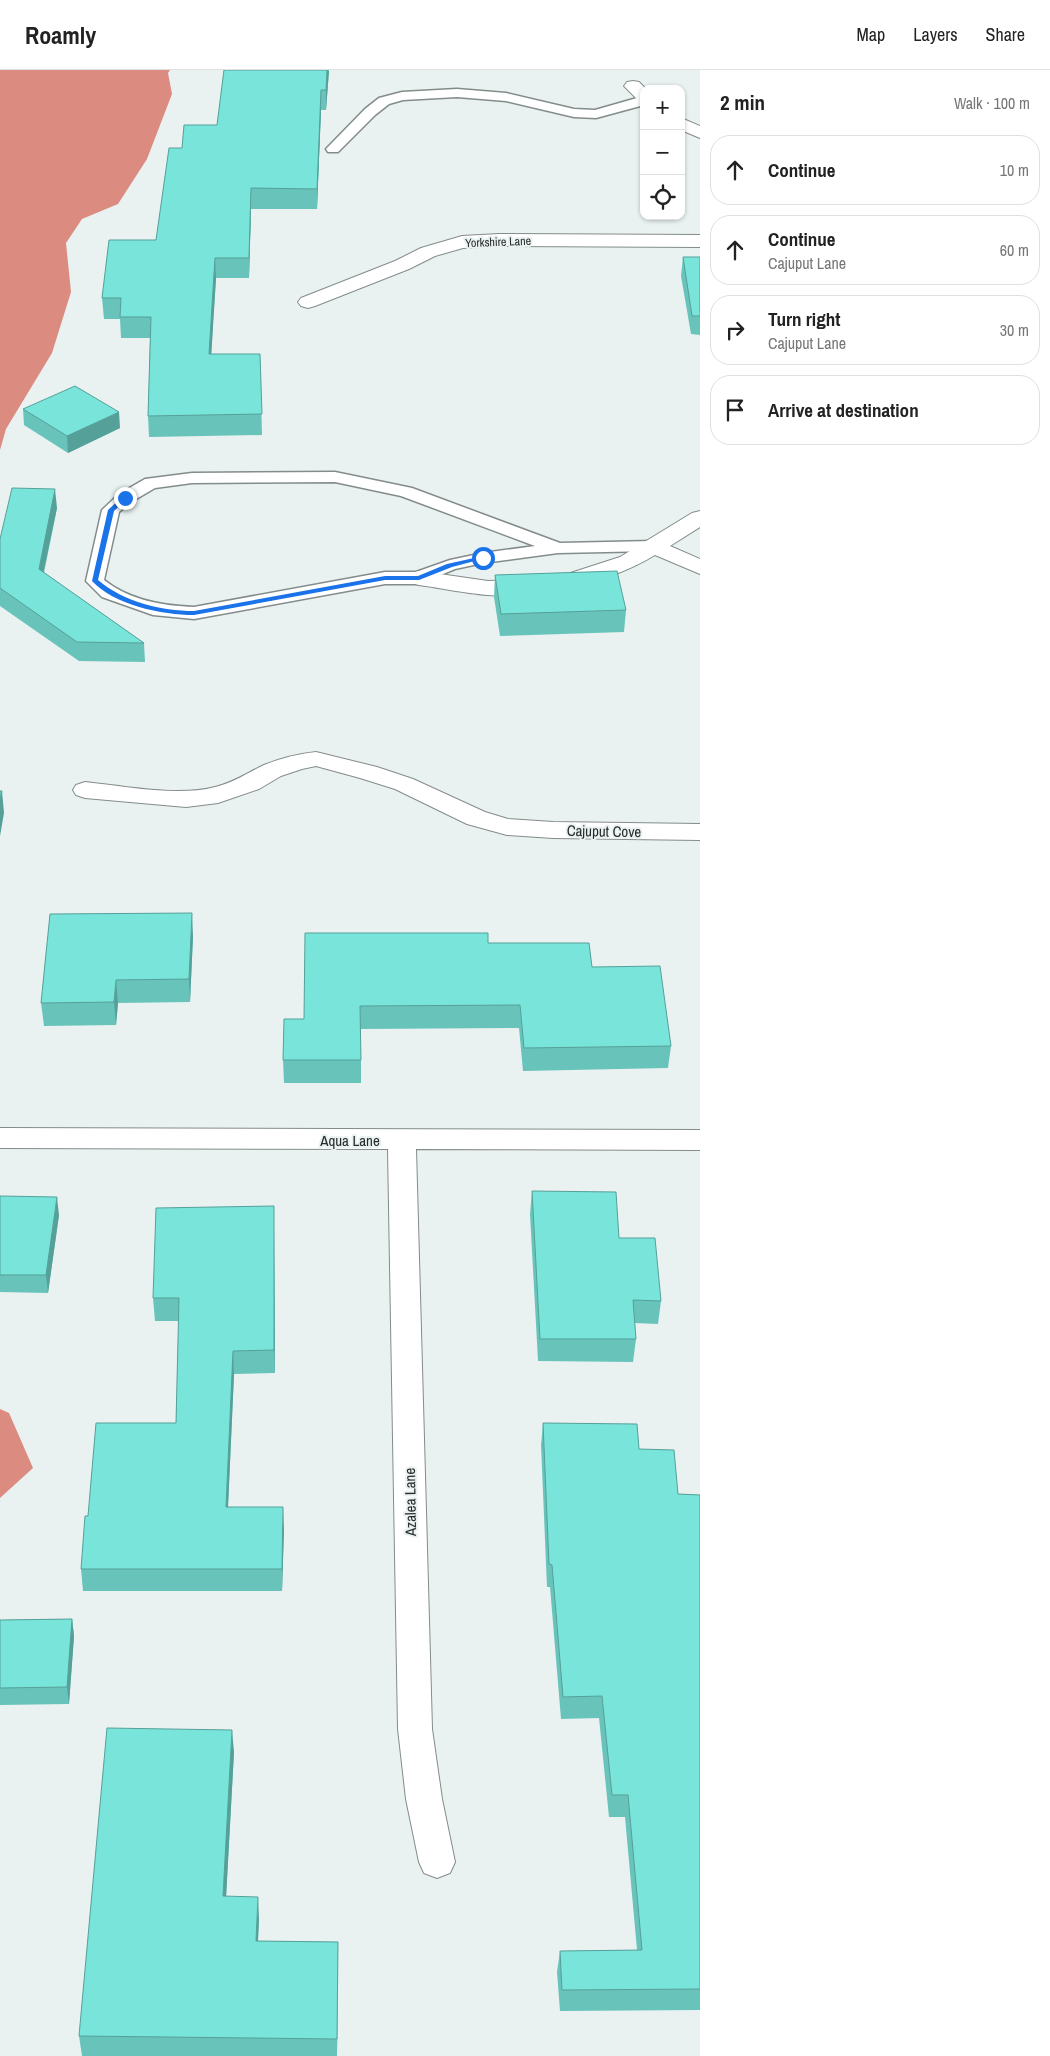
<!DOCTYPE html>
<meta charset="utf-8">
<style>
:root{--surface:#fff;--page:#f6f6f6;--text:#222;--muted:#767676;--line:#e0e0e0}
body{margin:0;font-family:"Archivo Narrow",sans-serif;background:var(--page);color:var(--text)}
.controls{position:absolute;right:15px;top:15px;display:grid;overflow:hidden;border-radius:10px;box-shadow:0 1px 4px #0004}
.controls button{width:45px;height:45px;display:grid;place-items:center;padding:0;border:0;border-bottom:1px solid var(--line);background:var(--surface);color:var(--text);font:25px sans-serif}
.stop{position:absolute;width:15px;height:15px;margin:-11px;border:4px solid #1a73e8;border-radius:50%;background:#fff}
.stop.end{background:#1a73e8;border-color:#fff;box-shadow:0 1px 5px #0008}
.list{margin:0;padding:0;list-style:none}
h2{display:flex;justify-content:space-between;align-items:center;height:65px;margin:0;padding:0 20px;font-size:21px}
h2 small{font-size:16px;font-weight:400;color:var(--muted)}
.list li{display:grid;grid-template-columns:32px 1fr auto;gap:15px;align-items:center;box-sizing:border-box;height:70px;margin:0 10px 10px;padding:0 10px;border:1px solid var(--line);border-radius:20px}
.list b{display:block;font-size:19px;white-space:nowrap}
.list p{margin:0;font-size:16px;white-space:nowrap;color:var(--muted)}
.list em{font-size:16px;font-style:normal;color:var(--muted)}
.icon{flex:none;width:28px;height:28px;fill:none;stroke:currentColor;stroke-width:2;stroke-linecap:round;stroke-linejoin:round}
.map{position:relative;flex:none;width:700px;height:1986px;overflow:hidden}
header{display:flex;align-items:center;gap:30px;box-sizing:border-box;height:70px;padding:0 25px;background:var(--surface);border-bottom:1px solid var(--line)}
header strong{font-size:24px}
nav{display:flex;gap:28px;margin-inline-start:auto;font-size:18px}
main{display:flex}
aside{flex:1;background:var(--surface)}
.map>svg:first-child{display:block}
.water{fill:#dc8b81}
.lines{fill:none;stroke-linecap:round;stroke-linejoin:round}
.lane-casing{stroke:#838c8b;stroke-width:3}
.street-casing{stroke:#838c8b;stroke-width:2}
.lane{fill:#fff;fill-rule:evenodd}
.street{fill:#fff;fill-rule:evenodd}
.wall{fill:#68c4bb}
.shaded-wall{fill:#55a099}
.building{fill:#79e4da;stroke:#55a099}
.route{fill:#1a73e8}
.labels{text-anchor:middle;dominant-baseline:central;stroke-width:4;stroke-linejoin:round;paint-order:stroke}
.far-street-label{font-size:12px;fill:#272a2a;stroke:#e9f2f1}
.street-label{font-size:15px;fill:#272a2a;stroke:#e9f2f1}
</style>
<header>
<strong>Roamly</strong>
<nav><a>Map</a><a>Layers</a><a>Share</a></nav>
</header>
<main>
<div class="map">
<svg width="700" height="1986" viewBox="0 0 700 1986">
<rect width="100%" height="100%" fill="#e9f2f1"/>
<!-- water -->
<g class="water">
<path d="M0,0H170L168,3L172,24L147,89L118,134L82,149L66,173L71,222L52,283L6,359L0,380Z"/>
<path d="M0,1339L9,1343L33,1398L0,1428Z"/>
</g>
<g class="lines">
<!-- lane casing -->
<g class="lane-casing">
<g id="lane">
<path d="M457,19L506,23L574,39L595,40L644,26V35L596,48L574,47L506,31L457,27L403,30L389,34L375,45L338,82H328L326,79L365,39L379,28L402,22Z"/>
<path d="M335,402L412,418L560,473L653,471L659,472L662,476L659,480L653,481L558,483L483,493L455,499L419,514H385L194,549L153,545L102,527L86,511L102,440L119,424L145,409L192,403ZM335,412L401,426L535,476L483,483L450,490L416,502H385L194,537C163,536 129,530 104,510L119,442L131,432L155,418L192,413Z"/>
</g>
</g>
<!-- street casing -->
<g class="street-casing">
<g id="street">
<path d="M633,11L639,12L646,19H644V31L638,30L624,16L627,12Z"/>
<path d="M681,48L700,56V68L681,60Z"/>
<path d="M499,164L700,165V177L499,176L463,178L435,186L409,199L315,236L308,238L301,236L298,232L301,228L395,191L421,178L462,166Z"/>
<path d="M700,441V457L670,476L700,489V504L655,485C609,513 541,529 487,525C464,523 441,518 419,515L411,513L408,508L411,503L419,501L488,511L552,509L620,487L692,443Z"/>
<path d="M316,682L377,697L413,709L485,742L508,749L553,752L700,754V770L553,768L507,765L467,754L395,719L360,708L316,696L302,699L281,706L259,719L218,733L186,737L85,728L76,725L73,720L76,715L85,712C123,716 178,727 215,717C233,713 247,703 264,695C281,688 298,684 316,682Z"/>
<path d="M0,1058L700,1060V1080L416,1079L432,1659L442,1729L455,1792L450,1803L437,1808L424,1803L419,1792L406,1729L398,1659L388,1079L0,1078Z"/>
</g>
</g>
<!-- lane -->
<use href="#lane" class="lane"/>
<!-- street -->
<use href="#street" class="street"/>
</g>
<!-- wall -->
<g class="wall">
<path d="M224,0H329L326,40H321L317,139H251L249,208H216L211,284H260L262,365L149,367L148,346L150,268H121L120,249H104L102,228L156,170L182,78L217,55Z"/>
<path d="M683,187H700V265L691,264L681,206Z"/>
<path d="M23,339L120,358L68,383L24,355Z"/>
<path d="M57,438L44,503L144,573L145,592L79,591L0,536V469Z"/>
<path d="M495,505L626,540L624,562L500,566L494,527Z"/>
<path d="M193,866L190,932L118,933L116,955L44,956L41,933Z"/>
<path d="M488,873L592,897L671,976L668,998L523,1001L519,958L361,959V1013H284L283,990L304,949Z"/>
<path d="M532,1121L619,1168L661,1231L658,1254L634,1253L636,1269L633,1292L538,1291L530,1144Z"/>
<path d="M0,1126L59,1145L48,1223L0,1222Z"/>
<path d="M274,1159L275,1303L234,1304L228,1437L284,1459L282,1521H83L81,1499L88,1446L176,1353L179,1251H155L153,1228Z"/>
<path d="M543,1353L639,1379L678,1424L700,1425V1940L560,1941L557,1902L560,1881L637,1880L625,1747H609L599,1648L561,1649L550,1517H547L541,1375Z"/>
<path d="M72,1549L74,1566L69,1634L0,1635V1550Z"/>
<path d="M234,1682L226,1826L259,1848L258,1871L338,1872L337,1986H82L79,1966Z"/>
</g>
<!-- shaded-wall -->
<g class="shaded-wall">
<path d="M327,0L329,1L326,40V20Z"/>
<path d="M321,20V40L317,139V119Z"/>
<path d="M251,118V139L249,208V188Z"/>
<path d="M215,188L216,208L210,305L209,284Z"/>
<path d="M119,342L120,358L68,383L67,366Z"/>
<path d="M55,419L57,438L40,518L39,499Z"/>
<path d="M2,721L4,743L0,766V730Z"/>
<path d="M192,843L193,866L190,932L189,909Z"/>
<path d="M116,910L118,933L116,955L114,932Z"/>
<path d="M57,1127L59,1145L48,1223L46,1205Z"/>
<path d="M274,1136V1159L275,1303L274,1280Z"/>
<path d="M233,1281L234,1304L227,1459L226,1437Z"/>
<path d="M283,1437L284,1459L282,1521V1499Z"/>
<path d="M72,1549L74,1566L69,1634L67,1617Z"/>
<path d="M232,1660L234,1682L225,1847L223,1826Z"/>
<path d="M258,1827L259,1848L257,1892L256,1871Z"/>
<path d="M338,1872V1893L337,1986V1969Z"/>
</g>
<!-- building -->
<g class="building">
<path d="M224,0H327L326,20H321L317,119L251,118L249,188H215L209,284H260L262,344L148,346L151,247H120L121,228H102L109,170H156L169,78H182L184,55H217Z"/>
<path d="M683,187H700V246H692Z"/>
<path d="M75,316L119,342L67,366L23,339Z"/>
<path d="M12,418L55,419L39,499L144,573L77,572L0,518V469Z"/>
<path d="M617,501L626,540L501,544L495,505Z"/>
<path d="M0,721H2L0,730Z"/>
<path d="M192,843L189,909L116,910L114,932L41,933L50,844Z"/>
<path d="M305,863H488V873H589L592,897L660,896L671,976L524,978L520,935L360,936L361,990H283L284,949H304Z"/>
<path d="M532,1121L616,1122L619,1168H655L661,1231L633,1230L636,1269H540Z"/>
<path d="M0,1126L57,1127L46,1205H0Z"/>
<path d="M274,1136V1280L233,1281L226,1437H283L282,1499H81L85,1446H88L96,1353H176L179,1228H153L156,1138Z"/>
<path d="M543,1353L637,1354L639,1379L674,1380L678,1424L700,1425V1919L562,1920L560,1881L642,1880L628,1725H612L602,1626L563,1627L552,1495L549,1494Z"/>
<path d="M72,1549L67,1617L0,1618V1550Z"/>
<path d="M107,1658L232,1660L223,1826L258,1827L256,1871L338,1872L337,1969L79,1966Z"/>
</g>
<!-- route -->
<path class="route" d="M123,426L128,428L114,441L98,510C124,532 161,541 194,541L385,506H418L447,494L483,486L486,488L452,497L419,510H385L194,545C162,545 114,535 92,511L108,440Z"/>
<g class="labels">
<!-- far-street labels -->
<g class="far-street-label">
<text transform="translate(498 172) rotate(-2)">Yorkshire Lane</text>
</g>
<!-- street labels -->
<g class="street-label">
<text transform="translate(604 761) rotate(1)">Cajuput Cove</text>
<text x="350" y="1070">Aqua Lane</text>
<text transform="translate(410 1432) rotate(-91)">Azalea Lane</text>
</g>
</g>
</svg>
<div class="controls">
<button>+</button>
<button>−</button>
<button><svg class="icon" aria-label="locate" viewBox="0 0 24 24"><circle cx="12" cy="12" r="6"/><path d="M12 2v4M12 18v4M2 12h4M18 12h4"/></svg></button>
</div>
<div class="stop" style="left:483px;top:488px"></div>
<div class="stop end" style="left:125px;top:428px"></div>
</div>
<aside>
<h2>2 min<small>Walk · 100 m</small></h2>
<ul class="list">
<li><svg class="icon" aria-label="ahead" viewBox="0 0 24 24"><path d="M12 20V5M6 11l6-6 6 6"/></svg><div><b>Continue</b></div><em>10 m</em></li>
<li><svg class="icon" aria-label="ahead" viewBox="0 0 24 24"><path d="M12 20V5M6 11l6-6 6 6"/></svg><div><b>Continue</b><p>Cajuput Lane</p></div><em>60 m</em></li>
<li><svg class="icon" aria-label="right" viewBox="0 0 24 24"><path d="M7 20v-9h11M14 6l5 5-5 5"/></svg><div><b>Turn right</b><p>Cajuput Lane</p></div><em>30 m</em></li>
<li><svg class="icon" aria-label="arrive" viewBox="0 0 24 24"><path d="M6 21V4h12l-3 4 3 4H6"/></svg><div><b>Arrive at destination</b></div></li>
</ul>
</aside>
</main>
